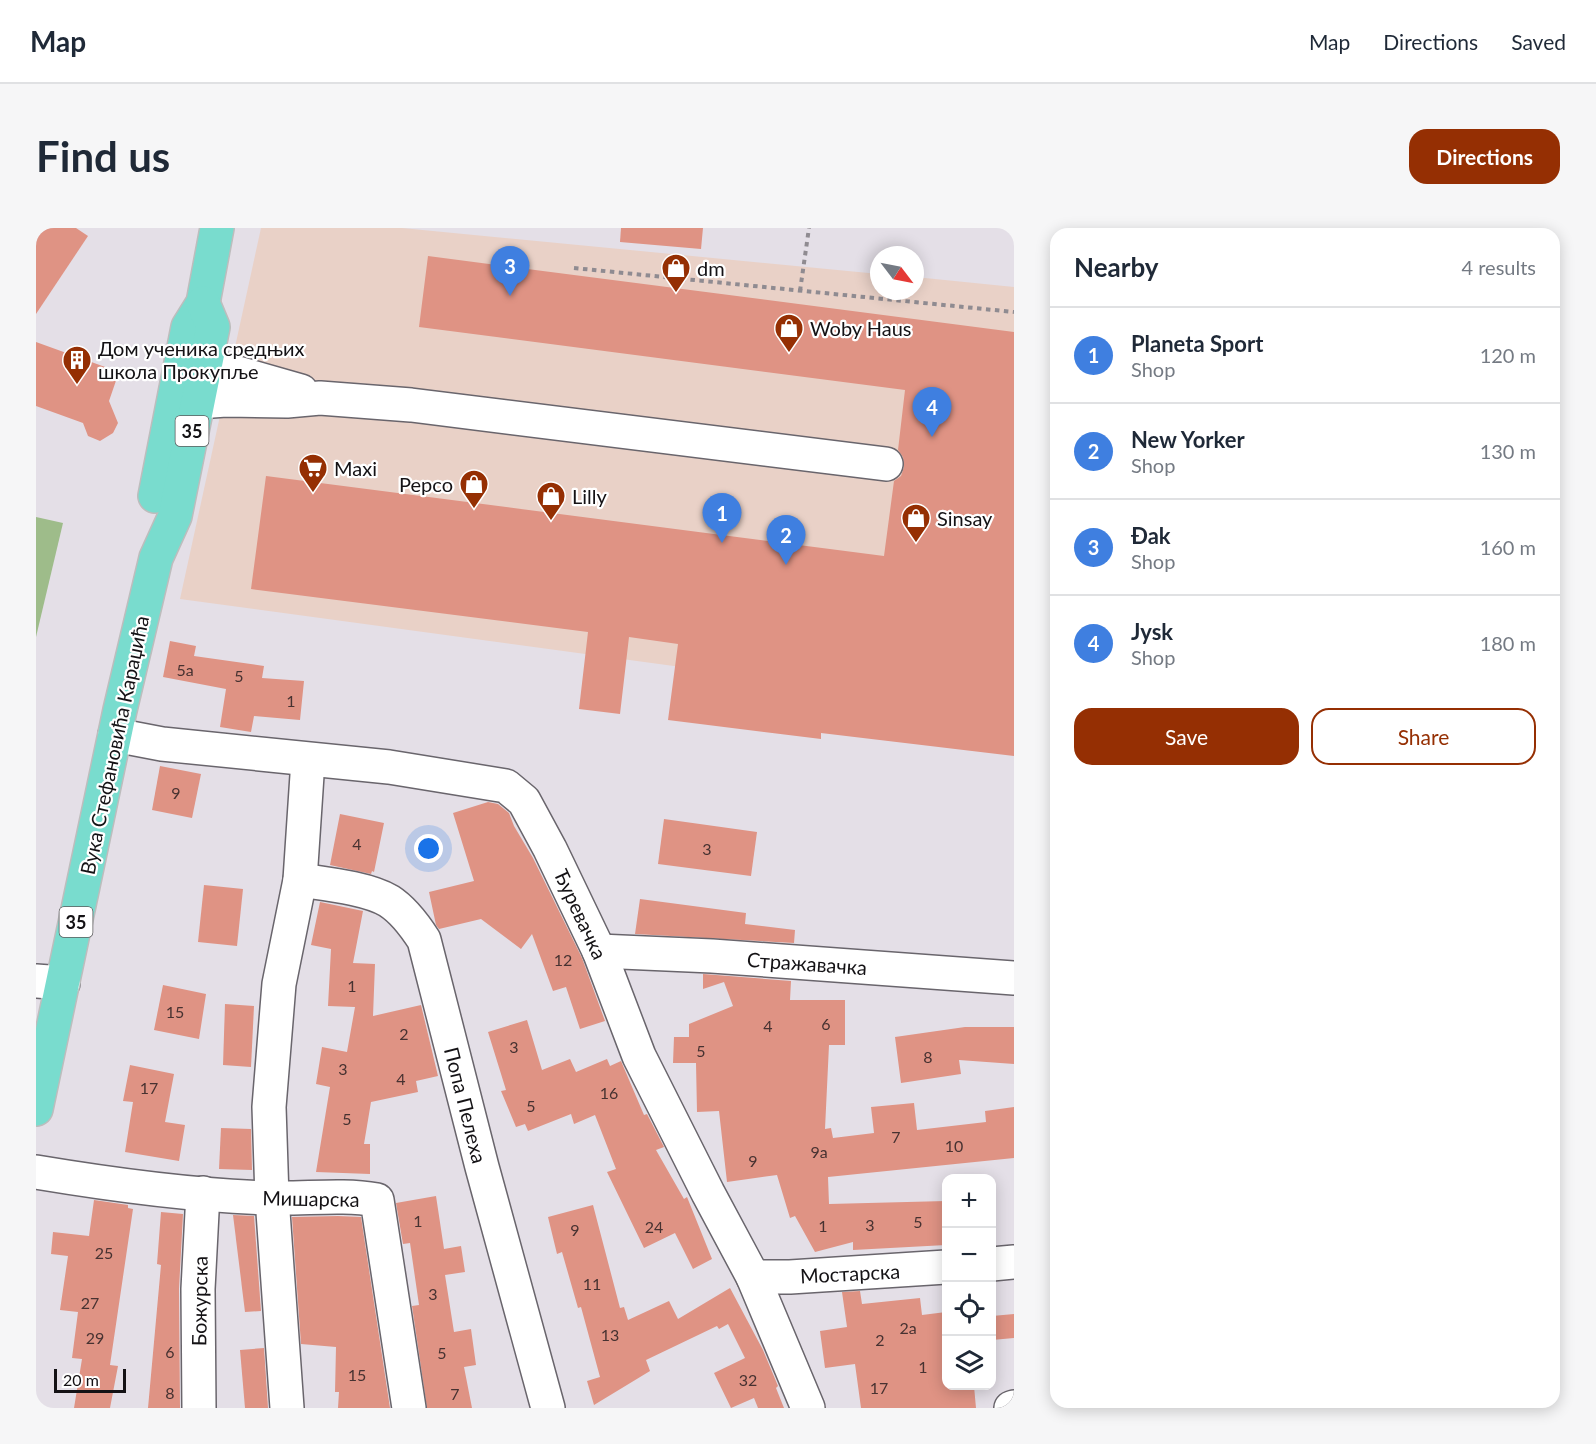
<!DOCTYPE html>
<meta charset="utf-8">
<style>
:root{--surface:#fff;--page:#f6f6f7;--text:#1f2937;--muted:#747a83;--line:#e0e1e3;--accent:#952f03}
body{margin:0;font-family:Lato,sans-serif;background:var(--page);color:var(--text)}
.controls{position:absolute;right:18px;bottom:18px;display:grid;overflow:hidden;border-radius:12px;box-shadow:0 3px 15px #0003}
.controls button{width:54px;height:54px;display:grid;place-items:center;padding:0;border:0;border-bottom:2px solid var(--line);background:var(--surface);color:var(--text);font:30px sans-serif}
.compass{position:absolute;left:834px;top:18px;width:54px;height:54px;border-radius:50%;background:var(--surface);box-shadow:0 3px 15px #0003;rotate:122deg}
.scale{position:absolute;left:18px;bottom:15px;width:72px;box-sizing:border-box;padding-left:6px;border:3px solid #141215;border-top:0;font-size:16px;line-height:21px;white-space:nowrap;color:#141215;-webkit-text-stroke:4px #fff;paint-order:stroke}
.you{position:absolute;left:393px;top:621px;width:21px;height:21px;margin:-15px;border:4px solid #fff;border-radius:50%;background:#1a73e8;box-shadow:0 0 0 9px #1a73e833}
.badge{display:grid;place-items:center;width:39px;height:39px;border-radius:50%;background:var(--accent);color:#fff;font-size:20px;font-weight:700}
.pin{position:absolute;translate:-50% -50px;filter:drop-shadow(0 2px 3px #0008)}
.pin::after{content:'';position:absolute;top:32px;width:21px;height:18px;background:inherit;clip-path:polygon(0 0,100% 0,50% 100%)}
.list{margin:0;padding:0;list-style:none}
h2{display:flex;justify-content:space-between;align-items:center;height:78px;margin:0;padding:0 24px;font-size:26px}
h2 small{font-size:20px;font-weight:400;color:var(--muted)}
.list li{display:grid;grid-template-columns:39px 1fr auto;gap:18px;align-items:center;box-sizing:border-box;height:96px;padding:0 24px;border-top:2px solid var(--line)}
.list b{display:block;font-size:22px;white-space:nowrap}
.list p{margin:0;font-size:20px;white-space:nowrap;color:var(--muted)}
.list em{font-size:20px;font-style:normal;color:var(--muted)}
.actions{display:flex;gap:12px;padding:18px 24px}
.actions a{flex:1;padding:14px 0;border:2px solid var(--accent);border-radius:18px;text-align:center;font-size:21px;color:var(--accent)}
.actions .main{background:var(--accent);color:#fff}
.icon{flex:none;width:33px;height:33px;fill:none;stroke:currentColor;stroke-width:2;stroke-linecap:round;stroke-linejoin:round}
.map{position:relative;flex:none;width:978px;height:1180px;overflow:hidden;border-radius:18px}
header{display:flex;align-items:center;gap:36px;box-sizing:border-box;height:84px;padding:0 30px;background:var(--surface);border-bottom:2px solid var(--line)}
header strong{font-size:28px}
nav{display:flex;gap:33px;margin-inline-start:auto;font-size:21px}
.intro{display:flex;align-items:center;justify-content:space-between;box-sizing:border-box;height:144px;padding:0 36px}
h1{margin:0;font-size:42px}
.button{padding:15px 27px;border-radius:18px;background:var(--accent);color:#fff;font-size:21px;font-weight:700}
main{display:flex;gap:36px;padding:0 36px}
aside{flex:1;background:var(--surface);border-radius:18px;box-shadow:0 3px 15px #0003}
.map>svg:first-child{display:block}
.commercial{fill:#e9d1c7}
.green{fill:#9ebc8a}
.building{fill:#df9384}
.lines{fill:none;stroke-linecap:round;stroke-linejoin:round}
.minor-casing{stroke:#69656c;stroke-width:36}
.major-casing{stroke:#bdbdbd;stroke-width:36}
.path{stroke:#8f8b91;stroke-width:4;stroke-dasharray:4.5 4.5;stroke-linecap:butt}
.minor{stroke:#fff;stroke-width:33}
.major{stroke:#79dcce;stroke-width:33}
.labels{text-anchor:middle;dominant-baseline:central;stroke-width:4.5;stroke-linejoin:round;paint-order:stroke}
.number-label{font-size:16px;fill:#473231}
.shield{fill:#fff;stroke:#5a595b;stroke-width:1.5}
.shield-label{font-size:18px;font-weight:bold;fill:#141215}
.poi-label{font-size:20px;fill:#141215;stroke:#fff;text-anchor:start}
.street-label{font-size:20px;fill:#141215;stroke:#fff}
</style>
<header>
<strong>Map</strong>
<nav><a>Map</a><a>Directions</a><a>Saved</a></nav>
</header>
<div class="intro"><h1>Find us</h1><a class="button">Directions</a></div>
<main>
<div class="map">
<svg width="978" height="1180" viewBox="0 0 978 1180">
<rect width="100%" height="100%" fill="#e4dfe7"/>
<!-- commercial -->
<path class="commercial" d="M225,0H366L843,46V63H879V49L978,59V484L144,371Z"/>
<!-- green -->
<path class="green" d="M0,289L27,295L0,409Z"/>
<!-- building -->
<g class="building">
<path d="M0,0H40L52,8L0,86Z"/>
<path d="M585,0H667L665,21L584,14Z"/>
<path d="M392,28L978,104V528L785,505V511L632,492L642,416L593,409L584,486L543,481L552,404L215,361L230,248L848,328L858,253L865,248L868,239L867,229L862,222L869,162L383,99Z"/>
<path d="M0,114L83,144L73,173L82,195L77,205L64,213L52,208L47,195L0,178Z"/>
<path d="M134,413L160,418L158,428L228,438L226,450L268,453L264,492L218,488L215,504L184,499L190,461L127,449Z"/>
<path d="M124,538L165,546L156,590L116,582Z"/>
<path d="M452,574L462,576L473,585L478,598L497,630L546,730L569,793L544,801L530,759L517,763L496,706L485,721L445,691L403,701L400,697L393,664L438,653L417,585Z"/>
<path d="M304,586L348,595L338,644L336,643L335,646L294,637Z"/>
<path d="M628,591L721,604L715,648L622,636Z"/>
<path d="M168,657L207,661L201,718L162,714Z"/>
<path d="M604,671L710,685L709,696L759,702L758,715L599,706Z"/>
<path d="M284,674L327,683L317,735L339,736L337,788L385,777L402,848L380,853L382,864L335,874L328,916H334V946L280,944L294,859L280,856L286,819L311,824L319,779L292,778L295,721L275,717Z"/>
<path d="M667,746L755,753L754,772H809V817H793L789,901L795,900L797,910L838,905L835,879L878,875L881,902L950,894L949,883L978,879V930L792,949L793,976L910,973V1017L817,1022V1014L779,1024L759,988L754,990L741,947L691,954L683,883L661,884L660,835H637L638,809H653V796L697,778L688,754L667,761Z"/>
<path d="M127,757L170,766L163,811L118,802Z"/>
<path d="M189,776L218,778L215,839L187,837Z"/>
<path d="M491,792L506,842L534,831L540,844L571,831L574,838L585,833L608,887L611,886L628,919L620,922L648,971L651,969L676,1031L657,1041L639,1005L608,1020L571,944L580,941L559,887L538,896L535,886L492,903L489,896L480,899L465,863L470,862L452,804Z"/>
<path d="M929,799H978V836L923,832L925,846L865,855L859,809Z"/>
<path d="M94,837L138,846L129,894L149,897L143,933L89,924L97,874L87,873Z"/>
<path d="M185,900L215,901L216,942L183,941Z"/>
<path d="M400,968L408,1021L425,1018L429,1044L409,1047L418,1104L435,1101L440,1137L428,1139L436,1180H391L376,1078L383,1077L374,1015L367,1016L360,975Z"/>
<path d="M58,972L92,977V980L97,981L74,1137L82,1138L74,1180H38L46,1131L36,1130L42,1084L24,1082L32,1028L15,1026L17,1004L53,1008Z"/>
<path d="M557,977L584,1080L588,1079L592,1092L633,1073L642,1091L694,1060L727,1122L742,1158L740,1160L748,1180H722L718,1170L695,1180L678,1145L709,1130L692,1096L683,1101L681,1098L610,1132L614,1143L558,1177L551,1153L564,1149L545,1079L542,1080L526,1024L521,1026L512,989Z"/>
<path d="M125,984L147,986L143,1061L144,1180H112L125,1037L121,1036Z"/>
<path d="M197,987L218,988L225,1083L209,1084Z"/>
<path d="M302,988L325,989L354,1180H302L303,1164H299L300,1119L265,1116L256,989Z"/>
<path d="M824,1063L826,1076L884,1070L886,1087L910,1084V1158H938L940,1180H825L819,1136L789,1140L784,1103L811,1099L806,1064Z"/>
<path d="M978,1086V1110L956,1112V1088Z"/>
<path d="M228,1120L232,1180H209L204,1122Z"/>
</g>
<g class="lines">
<!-- minor casing -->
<g class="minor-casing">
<g id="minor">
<path d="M170,136L265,163"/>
<path d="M162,174L190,172L251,173L284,170L375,177L850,236"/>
<path d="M79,507L126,516L353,539L470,558L488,573L514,621L563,723L603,828L672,965L717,1049L772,1180"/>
<path d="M264,652C290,656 331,660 353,673C367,682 379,698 388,712L446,939L512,1180"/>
<path d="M563,723L676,728L978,750"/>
<path d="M0,753L27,755"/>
<path d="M0,944C78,957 157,968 236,970C271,971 306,966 341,972L373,1180"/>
<path d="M956,1036L978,1034"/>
<path d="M717,1049H754L910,1039"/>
<path d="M163,1180L162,1061L167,965"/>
<path d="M251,1180L236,970L233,879L243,756L264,652L272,532"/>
<path d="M975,1180L978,1179"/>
</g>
</g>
<!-- major casing -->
<g class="major-casing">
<g id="major">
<path d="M119,268L152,99L167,75L181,0"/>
<path d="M0,881L84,482L120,330L139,288L177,99L167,75"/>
</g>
</g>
<!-- path -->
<g class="path">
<path d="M538,40L978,84"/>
<path d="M764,63L773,0"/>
</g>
<!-- minor -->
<use href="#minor" class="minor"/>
<!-- major -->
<use href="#major" class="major"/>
</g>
<!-- icons -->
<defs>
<g id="shop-pin" transform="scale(1.5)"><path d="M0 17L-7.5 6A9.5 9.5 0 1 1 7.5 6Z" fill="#952f03" stroke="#fff"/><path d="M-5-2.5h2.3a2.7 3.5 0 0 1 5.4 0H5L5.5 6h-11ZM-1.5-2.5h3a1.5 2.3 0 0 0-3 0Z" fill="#fff"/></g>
<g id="building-pin" transform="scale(1.5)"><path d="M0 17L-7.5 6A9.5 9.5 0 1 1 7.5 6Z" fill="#952f03" stroke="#fff"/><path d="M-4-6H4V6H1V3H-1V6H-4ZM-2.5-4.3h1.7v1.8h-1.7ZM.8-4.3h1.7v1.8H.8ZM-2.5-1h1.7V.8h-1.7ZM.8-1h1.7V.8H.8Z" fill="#fff"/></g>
<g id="supermarket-pin" transform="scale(1.5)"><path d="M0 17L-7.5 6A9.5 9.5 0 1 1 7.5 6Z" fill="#952f03" stroke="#fff"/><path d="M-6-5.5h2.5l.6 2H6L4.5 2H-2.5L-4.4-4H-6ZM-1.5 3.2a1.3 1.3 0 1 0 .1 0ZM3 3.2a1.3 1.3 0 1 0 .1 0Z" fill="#fff"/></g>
</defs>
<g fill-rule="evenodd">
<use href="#shop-pin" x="640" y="40"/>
<use href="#shop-pin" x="753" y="100"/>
<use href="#building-pin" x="41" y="132"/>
<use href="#supermarket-pin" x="277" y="240"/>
<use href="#shop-pin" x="438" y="256"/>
<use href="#shop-pin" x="515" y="268"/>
<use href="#shop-pin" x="880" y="290"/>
</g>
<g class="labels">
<!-- number labels -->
<g class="number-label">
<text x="149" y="441">5a</text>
<text x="203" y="447">5</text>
<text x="255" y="472">1</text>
<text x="140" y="564">9</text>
<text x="321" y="615">4</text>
<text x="671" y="620">3</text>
<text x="527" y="731">12</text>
<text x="316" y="757">1</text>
<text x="139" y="783">15</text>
<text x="790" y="795">6</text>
<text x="732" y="797">4</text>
<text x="368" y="805">2</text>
<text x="478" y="818">3</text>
<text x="665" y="822">5</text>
<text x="892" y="828">8</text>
<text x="307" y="840">3</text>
<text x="365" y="850">4</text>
<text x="113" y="859">17</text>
<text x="573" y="864">16</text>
<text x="495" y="877">5</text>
<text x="311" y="890">5</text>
<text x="860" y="908">7</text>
<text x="918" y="917">10</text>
<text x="783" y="923">9a</text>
<text x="717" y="932">9</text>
<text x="382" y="992">1</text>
<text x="882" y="993">5</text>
<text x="834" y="996">3</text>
<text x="787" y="997">1</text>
<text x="618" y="998">24</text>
<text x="539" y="1001">9</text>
<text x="68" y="1024">25</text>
<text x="556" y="1055">11</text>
<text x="397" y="1065">3</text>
<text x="54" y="1074">27</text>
<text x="872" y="1099">2a</text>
<text x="574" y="1106">13</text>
<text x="59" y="1109">29</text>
<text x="844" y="1111">2</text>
<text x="134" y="1123">6</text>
<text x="406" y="1124">5</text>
<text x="887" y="1138">1</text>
<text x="321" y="1146">15</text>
<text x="712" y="1151">32</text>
<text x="843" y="1159">17</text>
<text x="134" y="1164">8</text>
<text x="419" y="1165">7</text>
</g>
<!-- shield labels -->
<g class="shield">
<rect x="139.5" y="188" width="33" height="30" rx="4.5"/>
<rect x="23.5" y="679" width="33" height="30" rx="4.5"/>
</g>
<g class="shield-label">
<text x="156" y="203">35</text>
<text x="40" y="694">35</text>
</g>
<!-- poi labels -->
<g class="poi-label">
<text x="661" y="40">dm</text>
<text x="774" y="100">Woby Haus</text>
<text x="62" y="120">Дом ученика средњих<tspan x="62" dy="23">школа Прокупље</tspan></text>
<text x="298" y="240">Maxi</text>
<text x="417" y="256" text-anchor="end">Pepco</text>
<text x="536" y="268">Lilly</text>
<text x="901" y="290">Sinsay</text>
</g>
<!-- street labels -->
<g class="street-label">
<text transform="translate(78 517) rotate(-78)">Вука Стефановића Караџића</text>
<text transform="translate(545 686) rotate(65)">Ђуревачка</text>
<text transform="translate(771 735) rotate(4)">Стражавачка</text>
<text transform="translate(430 877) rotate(76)">Попа Пелеха</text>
<text transform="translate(275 970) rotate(1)">Мишарска</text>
<text transform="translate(814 1045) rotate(-3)">Мостарска</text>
<text transform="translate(163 1073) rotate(-89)">Божурска</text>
</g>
</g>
</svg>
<div class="controls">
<button>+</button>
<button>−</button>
<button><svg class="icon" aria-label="locate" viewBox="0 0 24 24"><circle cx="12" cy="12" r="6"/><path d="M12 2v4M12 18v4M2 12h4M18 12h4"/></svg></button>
<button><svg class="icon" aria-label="layers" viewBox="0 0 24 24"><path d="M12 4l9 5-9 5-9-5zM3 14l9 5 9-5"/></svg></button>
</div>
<svg class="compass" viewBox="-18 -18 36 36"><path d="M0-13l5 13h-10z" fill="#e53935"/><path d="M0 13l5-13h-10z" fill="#747a83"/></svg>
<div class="scale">20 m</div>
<div class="you"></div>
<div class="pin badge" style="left:686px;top:315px;background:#3f7fe0">1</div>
<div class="pin badge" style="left:750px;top:337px;background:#3f7fe0">2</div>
<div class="pin badge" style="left:474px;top:68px;background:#3f7fe0">3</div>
<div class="pin badge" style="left:896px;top:209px;background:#3f7fe0">4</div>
</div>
<aside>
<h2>Nearby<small>4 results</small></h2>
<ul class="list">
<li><span class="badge" style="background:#3f7fe0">1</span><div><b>Planeta Sport</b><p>Shop</p></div><em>120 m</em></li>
<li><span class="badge" style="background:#3f7fe0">2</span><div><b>New Yorker</b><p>Shop</p></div><em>130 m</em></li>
<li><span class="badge" style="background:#3f7fe0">3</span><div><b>Đak</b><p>Shop</p></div><em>160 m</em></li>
<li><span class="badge" style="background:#3f7fe0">4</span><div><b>Jysk</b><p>Shop</p></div><em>180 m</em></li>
</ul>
<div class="actions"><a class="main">Save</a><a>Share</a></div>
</aside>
</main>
